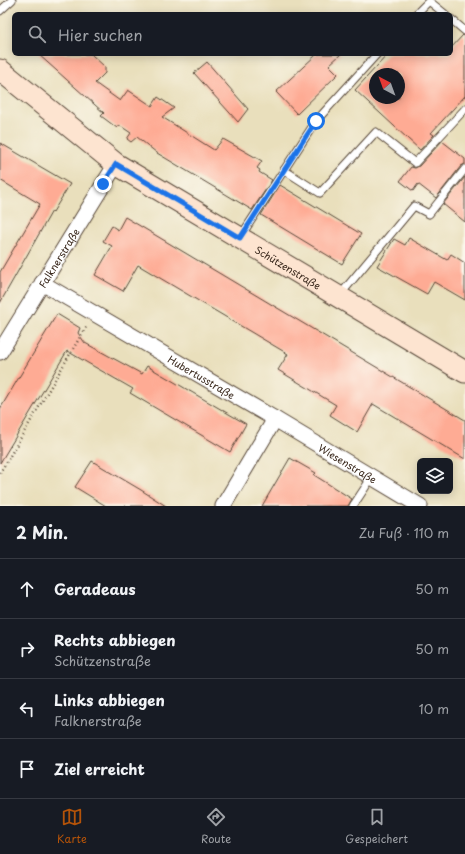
<!DOCTYPE html>
<html lang="de">
<meta charset="utf-8">
<style>
:root{--surface:#171b24;--page:#242831;--text:#f1f3f6;--muted:#9ea1a6;--line:#363941;--accent:#b45309}
body{margin:0;font-family:"Playpen Sans",sans-serif;background:var(--page);color:var(--text)}
.controls{position:absolute;right:12px;bottom:12px;display:grid;overflow:hidden;border-radius:6px;box-shadow:0 2px 10px #0003}
.controls button{width:36px;height:36px;display:grid;place-items:center;padding:0;border:0;border-bottom:1px solid var(--line);background:var(--surface);color:var(--text);font:20px sans-serif}
.compass{position:absolute;left:369px;top:68px;width:36px;height:36px;border-radius:50%;background:var(--surface);box-shadow:0 2px 10px #0003;rotate:319deg}
.stop{position:absolute;width:12px;height:12px;margin:-9px;border:3px solid #1a73e8;border-radius:50%;background:#fff}
.stop.end{background:#1a73e8;border-color:#fff;box-shadow:0 1px 4px #0008}
.list{margin:0;padding:0;list-style:none}
h2{display:flex;justify-content:space-between;align-items:center;height:52px;margin:0;padding:0 16px;font-size:17px}
h2 small{font-size:13px;font-weight:400;color:var(--muted)}
.list li{display:grid;grid-template-columns:26px 1fr auto;gap:12px;align-items:center;box-sizing:border-box;height:60px;padding:0 16px;border-top:1px solid var(--line)}
.list b{display:block;font-size:15px;white-space:nowrap}
.list p{margin:0;font-size:13px;white-space:nowrap;color:var(--muted)}
.list em{font-size:13px;font-style:normal;color:var(--muted)}
.icon{flex:none;width:22px;height:22px;fill:none;stroke:currentColor;stroke-width:2;stroke-linecap:round;stroke-linejoin:round}
.map{position:relative;flex:none;width:465px;height:506px;overflow:hidden}
.search{position:absolute;background:var(--surface);box-shadow:0 2px 10px #0003;left:12px;right:12px;top:12px;height:44px;display:flex;align-items:center;gap:10px;box-sizing:border-box;padding:0 14px;border-radius:6px;color:var(--muted);font-size:15px}
.sheet{height:292px;background:var(--surface)}
nav{display:flex;justify-content:space-around;align-items:center;box-sizing:border-box;height:56px;border-top:1px solid var(--line);background:var(--surface);font-size:11px;color:var(--muted)}
nav a{display:grid;justify-items:center;gap:2px}
nav .on{color:var(--accent)}
.map>svg:first-child{display:block}
.building{fill:#feab94;fill-rule:evenodd}
.lines{fill:none;stroke-linecap:round;stroke-linejoin:round}
.service-casing{stroke:#554536;stroke-width:9}
.minor-casing{stroke:#554536;stroke-width:17}
.secondary-casing{stroke:#554536;stroke-width:23}
.path{stroke:#554536;stroke-width:2.5;stroke-dasharray:1 3;stroke-linecap:butt}
.service{stroke:#fff;stroke-width:7}
.minor{stroke:#fff;stroke-width:15}
.secondary{stroke:#fde4d0;stroke-width:21}
.route{stroke:#1a73e8;stroke-width:5}
.labels{text-anchor:middle;dominant-baseline:central;stroke-width:3;stroke-linejoin:round;paint-order:stroke}
.street-label{font-size:10px;fill:#3b2a1e;stroke:#fbf7ec}
</style>
<div class="map">
<svg width="465" height="506" viewBox="0 0 465 506">
<rect width="100%" height="100%" fill="#fbf7ec"/>
<filter id="ink" filterUnits="userSpaceOnUse"><feTurbulence type="fractalNoise" baseFrequency=".025" numOctaves="2"/><feDisplacementMap in="SourceGraphic" scale="8" xChannelSelector="R" yChannelSelector="G"/><feConvolveMatrix kernelMatrix="1 2 1 2 8 2 1 2 1" color-interpolation-filters="sRGB"/></filter>
<filter id="wash" filterUnits="userSpaceOnUse"><feTurbulence type="fractalNoise" baseFrequency=".012" numOctaves="4" result="noise"/><feDisplacementMap in="SourceGraphic" scale="16" xChannelSelector="R" yChannelSelector="G"/><feGaussianBlur stdDeviation="0.9" result="paint"/><feColorMatrix in="noise" values="0 0 0 0 0 0 0 0 0 0 0 0 0 0 0 0 0 1.4 0 .05"/><feComposite in="paint" operator="in"/></filter>
<g filter="url(#wash)">
<rect width="100%" height="100%" fill="#e9dfbc"/>
<g id="blocks">
<!-- building -->
<g class="building">
<path d="M463,35L465,36V96L431,133L434,135L420,150L355,90L388,54H451V48ZM375,74H399V98H375Z"/>
<path d="M38,54H91L105,67V73L95,83L120,101L128,90L152,106L158,97L174,108L162,117L214,150L223,139L262,161L257,168L260,170L259,172L272,180L252,210L157,153L137,137L131,142L127,139L131,133L119,125L117,128L101,116L104,113Z"/>
<path d="M317,54H341L329,65L338,74L297,114L276,92Z"/>
<path d="M207,62L248,109L238,122L194,73Z"/>
<path d="M442,141L465,159V164L461,166L436,198L418,184L413,191L400,181L411,167L415,168L419,166Z"/>
<path d="M0,143L70,184L53,212L52,211L0,303V272L40,204L0,180Z"/>
<path d="M465,177V222L443,204Z"/>
<path d="M280,185L361,234L342,264L261,215Z"/>
<path d="M125,217L465,420V459L373,404L357,432L330,415L336,405L278,370L288,354L138,265L123,291L95,275L112,246L103,241L112,226L118,230Z"/>
<path d="M409,238L447,260L451,254L465,263V300L434,282L427,294L377,266L394,239L405,245Z"/>
<path d="M57,314L80,328L78,333L85,343L142,374L147,366L246,424L230,452L130,393L133,389L67,351L0,463V409Z"/>
<path d="M290,458L316,473L314,475L352,499L348,506H262Z"/>
<path d="M92,461L141,490L166,506H106L75,487Z"/>
</g>
</g>
</g>
<g filter="url(#ink)">
<use href="#blocks" fill-opacity="0" stroke="#554536" stroke-width="1"/>
<g class="lines">
<!-- service casing -->
<g class="service-casing">
<g id="service">
<path d="M0,11L12,0"/>
<path d="M416,14L429,1L445,14"/>
<path d="M451,19L465,31"/>
<path d="M284,170L320,193L376,132L415,163L465,109"/>
<path d="M241,236L316,121L377,54"/>
<path d="M340,295L414,206L429,214L465,169"/>
<path d="M353,506L372,477"/>
</g>
</g>
<!-- minor casing -->
<g class="minor-casing">
<g id="minor">
<path id="s1" d="M42,283L275,419L223,506"/>
<path id="s2" d="M0,352L116,164"/>
<path id="s3" d="M275,419L420,506"/>
</g>
</g>
<!-- secondary casing -->
<g class="secondary-casing">
<g id="secondary">
<path id="s4" d="M0,70L116,164L465,372"/>
</g>
</g>
<!-- path -->
<path class="path" d="M0,473L86,327"/>
<!-- service -->
<use href="#service" class="service"/>
<!-- minor -->
<use href="#minor" class="minor"/>
<!-- secondary -->
<use href="#secondary" class="secondary"/>
</g>
</g>
<g class="lines" filter="url(#ink)">
<!-- route -->
<path class="route" d="M103,184L116,164L240,238L316,121"/>
</g>
<g class="labels">
<!-- street labels -->
<g class="street-label">
<text stroke="none"><textPath href="#s2" startOffset="111">Falknerstraße</textPath></text>
<text stroke="none"><textPath href="#s4" startOffset="350">Schützenstraße</textPath></text>
<text stroke="none"><textPath href="#s1" startOffset="185">Hubertusstraße</textPath></text>
<text stroke="none"><textPath href="#s3" startOffset="85">Wiesenstraße</textPath></text>
</g>
</g>
</svg>
<div class="controls">
<button><svg class="icon" aria-label="layers" viewBox="0 0 24 24"><path d="M12 4l9 5-9 5-9-5zM3 14l9 5 9-5"/></svg></button>
</div>
<svg class="compass" viewBox="-18 -18 36 36"><path d="M0-13l5 13h-10z" fill="#e53935"/><path d="M0 13l5-13h-10z" fill="#9ea1a6"/></svg>
<div class="stop" style="left:316px;top:121px"></div>
<div class="stop end" style="left:103px;top:184px"></div>
<div class="search"><svg class="icon" aria-label="search" viewBox="0 0 24 24"><circle cx="10" cy="10" r="6"/><path d="M15 15l6 6"/></svg>Hier suchen</div>
</div>
<section class="sheet">
<h2>2 Min.<small>Zu Fuß · 110 m</small></h2>
<ul class="list">
<li><svg class="icon" aria-label="ahead" viewBox="0 0 24 24"><path d="M12 20V5M6 11l6-6 6 6"/></svg><div><b>Geradeaus</b></div><em>50 m</em></li>
<li><svg class="icon" aria-label="right" viewBox="0 0 24 24"><path d="M7 20v-9h11M14 6l5 5-5 5"/></svg><div><b>Rechts abbiegen</b><p>Schützenstraße</p></div><em>50 m</em></li>
<li><svg class="icon" aria-label="left" viewBox="0 0 24 24"><path d="M17 20v-9H6M10 6l-5 5 5 5"/></svg><div><b>Links abbiegen</b><p>Falknerstraße</p></div><em>10 m</em></li>
<li><svg class="icon" aria-label="arrive" viewBox="0 0 24 24"><path d="M6 21V4h12l-3 4 3 4H6"/></svg><div><b>Ziel erreicht</b></div></li>
</ul>
</section>
<nav>
<a class="on"><svg class="icon" aria-label="map" viewBox="0 0 24 24"><path d="M3 6l6-2 6 2 6-2v14l-6 2-6-2-6 2zM9 4v14M15 6v14"/></svg>Karte</a>
<a><svg class="icon" aria-label="directions" viewBox="0 0 24 24"><path d="M12 3l9 9-9 9-9-9zM9 14v-3h6M13 9l2 2-2 2"/></svg>Route</a>
<a><svg class="icon" aria-label="saved" viewBox="0 0 24 24"><path d="M7 4h10v16l-5-4-5 4z"/></svg>Gespeichert</a>
</nav>
